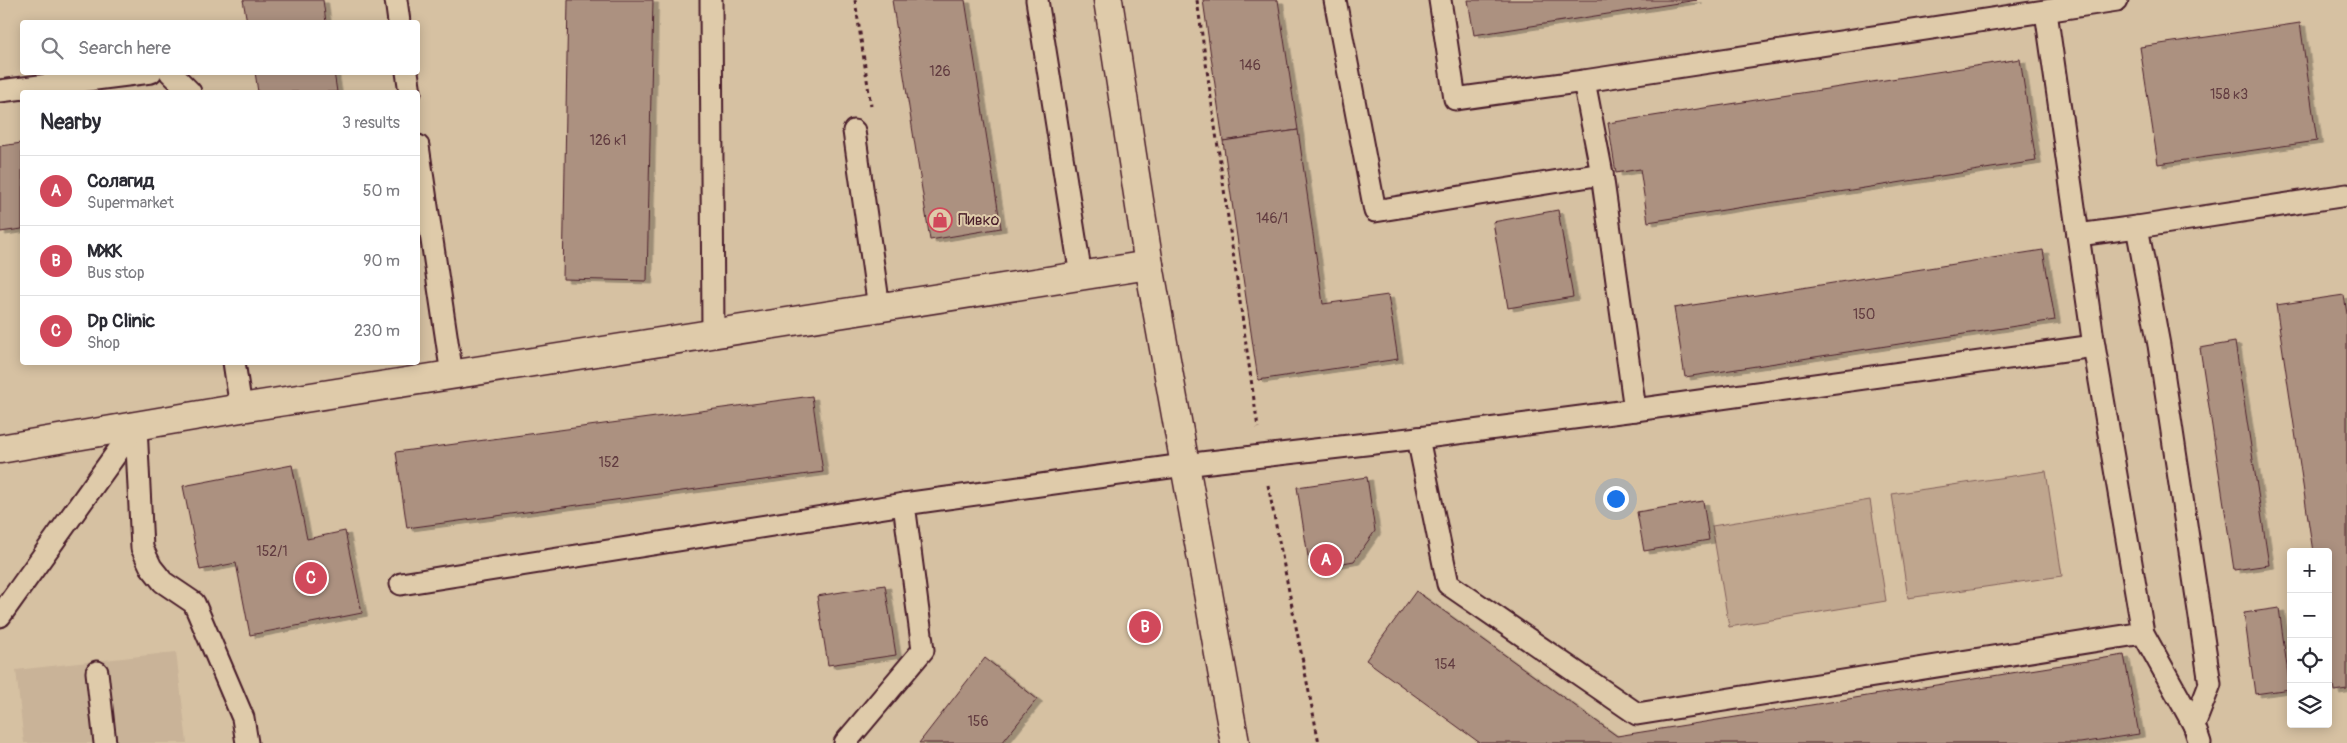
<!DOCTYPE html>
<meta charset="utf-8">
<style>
:root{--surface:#fff;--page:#f7f7f7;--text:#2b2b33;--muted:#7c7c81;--line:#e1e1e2;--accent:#d1495b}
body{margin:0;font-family:Pangolin,sans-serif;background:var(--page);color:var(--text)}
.controls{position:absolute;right:15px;bottom:15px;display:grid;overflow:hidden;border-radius:5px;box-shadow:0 2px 12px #0003}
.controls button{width:45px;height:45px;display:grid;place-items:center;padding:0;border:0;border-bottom:1px solid var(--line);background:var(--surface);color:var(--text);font:25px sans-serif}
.you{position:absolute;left:1615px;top:498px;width:18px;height:18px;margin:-12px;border:4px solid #fff;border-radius:50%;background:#1a73e8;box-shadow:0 0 0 8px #1a73e833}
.badge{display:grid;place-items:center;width:32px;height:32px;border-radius:50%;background:var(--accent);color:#fff;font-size:16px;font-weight:700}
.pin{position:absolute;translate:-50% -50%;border:2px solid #fff;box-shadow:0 1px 5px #0006}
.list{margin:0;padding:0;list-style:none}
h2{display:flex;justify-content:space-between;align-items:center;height:65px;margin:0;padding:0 20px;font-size:21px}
h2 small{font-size:16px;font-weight:400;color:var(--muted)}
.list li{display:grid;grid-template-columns:32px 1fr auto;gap:15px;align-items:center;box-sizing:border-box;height:70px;padding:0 20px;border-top:1px solid var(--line)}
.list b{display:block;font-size:19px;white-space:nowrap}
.list p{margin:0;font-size:16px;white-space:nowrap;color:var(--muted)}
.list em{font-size:16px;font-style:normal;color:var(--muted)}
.icon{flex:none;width:28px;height:28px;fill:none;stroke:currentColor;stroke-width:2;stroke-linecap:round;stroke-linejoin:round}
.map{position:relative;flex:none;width:2347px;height:743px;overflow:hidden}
.search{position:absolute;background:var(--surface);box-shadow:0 2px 12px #0003;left:20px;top:20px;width:400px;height:55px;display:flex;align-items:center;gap:12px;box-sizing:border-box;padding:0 18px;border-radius:5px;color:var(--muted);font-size:19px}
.panel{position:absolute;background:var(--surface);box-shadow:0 2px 12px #0003;left:20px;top:90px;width:400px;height:275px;border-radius:5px}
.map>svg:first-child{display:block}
.built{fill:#c9b398}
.green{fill:#bfa68e;stroke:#84625c}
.building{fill:#ac9180;stroke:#4a1f2b;filter:url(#shadow)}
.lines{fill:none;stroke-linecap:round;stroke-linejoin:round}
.lane-casing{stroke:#4a1f2b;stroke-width:25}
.street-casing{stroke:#4a1f2b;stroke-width:31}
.path{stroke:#4a1f2b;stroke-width:3;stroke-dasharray:4 4;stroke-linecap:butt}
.lane{stroke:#dfcbaa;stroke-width:21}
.street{stroke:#dfcbaa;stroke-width:28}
.labels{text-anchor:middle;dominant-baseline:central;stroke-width:4;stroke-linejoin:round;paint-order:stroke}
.number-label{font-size:14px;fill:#623c40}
.poi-label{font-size:16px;fill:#4a1f2b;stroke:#dfcbaa;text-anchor:start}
</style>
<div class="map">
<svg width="2347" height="743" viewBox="0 0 2347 743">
<defs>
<filter id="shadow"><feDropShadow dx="5.5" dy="3" stdDeviation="0" flood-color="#0004"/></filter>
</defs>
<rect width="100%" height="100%" fill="#d6c1a2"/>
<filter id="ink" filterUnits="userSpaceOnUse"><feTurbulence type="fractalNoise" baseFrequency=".02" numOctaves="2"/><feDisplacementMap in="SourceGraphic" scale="10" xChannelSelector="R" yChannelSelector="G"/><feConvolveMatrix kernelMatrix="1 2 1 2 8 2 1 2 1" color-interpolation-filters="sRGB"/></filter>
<g filter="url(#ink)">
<!-- built -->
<path class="built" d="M176,652L187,743H24L16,670Z"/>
<!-- green -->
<g class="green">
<path d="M2046,471L2062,576L1908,598L1892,494Z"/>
<path d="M1870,500L1886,601L1729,627L1712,526Z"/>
</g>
<!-- building -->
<g class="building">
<path d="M243,0H323L326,22H247Z"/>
<path d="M568,0H653L647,281L563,279Z"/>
<path d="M892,0H965L1001,228L930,240Z"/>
<path d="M1203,0H1278L1298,130L1223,141Z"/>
<path d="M1468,0H1697L1474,35Z"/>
<path d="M2300,23L2317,141L2158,164L2140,47Z"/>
<path d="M2020,59L2036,161L1648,222L1640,169L1616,173L1608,123Z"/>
<path d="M255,72H334L337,92H258Z"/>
<path d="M1298,130L1323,304L1388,295L1398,359L1258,380L1223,141Z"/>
<path d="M22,143V229L0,232V146Z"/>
<path d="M1558,210L1573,297L1508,308L1493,222Z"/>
<path d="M2043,250L2055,320L1685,377L1674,308Z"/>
<path d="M2344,295L2347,314V689L2334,691L2328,650V552H2313L2276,305Z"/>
<path d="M2235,342L2269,565L2234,570L2200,348Z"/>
<path d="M812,396L823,472L407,528L396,452Z"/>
<path d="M292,465L307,539L345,531L362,613L250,635L236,563L200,570L183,486Z"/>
<path d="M1367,477L1375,531L1354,561L1310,569L1297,487Z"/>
<path d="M1703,501L1709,540L1644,551L1637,512Z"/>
<path d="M885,585L896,655L828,665L817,596Z"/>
<path d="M1416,591L1617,736L2124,655L2139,734L2080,743H1480L1366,660Z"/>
<path d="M2279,608L2290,689L2255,694L2244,613Z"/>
<path d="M985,658L1037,699L1002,743H919Z"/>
</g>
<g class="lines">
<!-- lane casing -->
<g class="lane-casing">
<g id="lane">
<path d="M396,0L399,22"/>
<path d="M711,0L713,334"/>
<path d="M1037,0L1081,276"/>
<path d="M1335,0L1375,211L1602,174"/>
<path d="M1440,0L1455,99L1584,81L1602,174L1635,410"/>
<path d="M2046,12L2078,235L2137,227"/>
<path d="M170,72L190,92"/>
<path d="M407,72L410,92"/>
<path d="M1584,81L2117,0"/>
<path d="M0,91L151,72"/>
<path d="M854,131L879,308"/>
<path d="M418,146L452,375"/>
<path d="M2078,235L2094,346L2143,633L2194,725L2200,743"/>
<path d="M234,362L241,408"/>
<path d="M136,426L142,548L151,567L163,582L194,603L243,718L247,743"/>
<path d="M1418,438L1448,584L1637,714L2143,633"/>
<path d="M401,584L904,504"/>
<path d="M0,616L136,426"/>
<path d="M97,672L105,743"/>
<path d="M2194,725L2210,684L2159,345L2137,227L2347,195"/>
<path d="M845,743L923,650L904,504L1184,465L1418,438L1635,410L2094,346"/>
</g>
</g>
<!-- street casing -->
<g class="street-casing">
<g id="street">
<path d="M1108,0L1149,265L1235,743"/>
<path d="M0,449L241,408L1149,265"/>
</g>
</g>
<!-- path -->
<g class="path">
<path d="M855,0L871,106"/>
<path d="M1197,0L1258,428"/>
<path d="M1268,485L1319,743"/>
</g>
<!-- lane -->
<use href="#lane" class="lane"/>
<!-- street -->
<use href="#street" class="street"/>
</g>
</g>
<!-- icons -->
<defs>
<g id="shop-ring" transform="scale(1.25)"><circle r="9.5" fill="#dfcbaa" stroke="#d1495b" stroke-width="1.5"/><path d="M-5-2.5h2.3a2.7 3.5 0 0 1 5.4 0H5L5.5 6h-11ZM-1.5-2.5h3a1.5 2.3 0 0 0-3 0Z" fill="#d1495b"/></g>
</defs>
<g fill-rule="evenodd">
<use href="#shop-ring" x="940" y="220"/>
</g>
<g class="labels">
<!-- number labels -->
<g class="number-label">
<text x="1250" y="65">146</text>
<text x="940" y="71">126</text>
<text x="2229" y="94">158 к3</text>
<text x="608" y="140">126 к1</text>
<text x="1272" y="218">146/1</text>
<text x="1864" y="314">150</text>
<text x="609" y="462">152</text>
<text x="272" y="551">152/1</text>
<text x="1445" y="664">154</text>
<text x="978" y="721">156</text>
</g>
<!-- poi labels -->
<g class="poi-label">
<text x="958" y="220">Пивко</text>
</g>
</g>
</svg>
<div class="controls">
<button>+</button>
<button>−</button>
<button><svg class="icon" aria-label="locate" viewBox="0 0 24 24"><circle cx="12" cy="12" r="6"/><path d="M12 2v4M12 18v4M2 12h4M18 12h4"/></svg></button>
<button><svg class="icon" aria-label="layers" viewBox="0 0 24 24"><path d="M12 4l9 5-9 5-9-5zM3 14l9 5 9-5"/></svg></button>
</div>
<div class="you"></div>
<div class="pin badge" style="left:1326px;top:560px">A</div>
<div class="pin badge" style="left:1145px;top:627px">B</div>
<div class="pin badge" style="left:311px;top:578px">C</div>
<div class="search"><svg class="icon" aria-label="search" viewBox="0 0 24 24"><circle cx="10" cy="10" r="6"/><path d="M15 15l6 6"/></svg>Search here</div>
<section class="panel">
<h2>Nearby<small>3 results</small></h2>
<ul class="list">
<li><span class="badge">A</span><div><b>Солагид</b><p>Supermarket</p></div><em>50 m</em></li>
<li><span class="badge">B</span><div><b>МЖК</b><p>Bus stop</p></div><em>90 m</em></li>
<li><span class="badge">C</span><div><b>Dp Clinic</b><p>Shop</p></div><em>230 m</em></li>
</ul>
</section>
</div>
